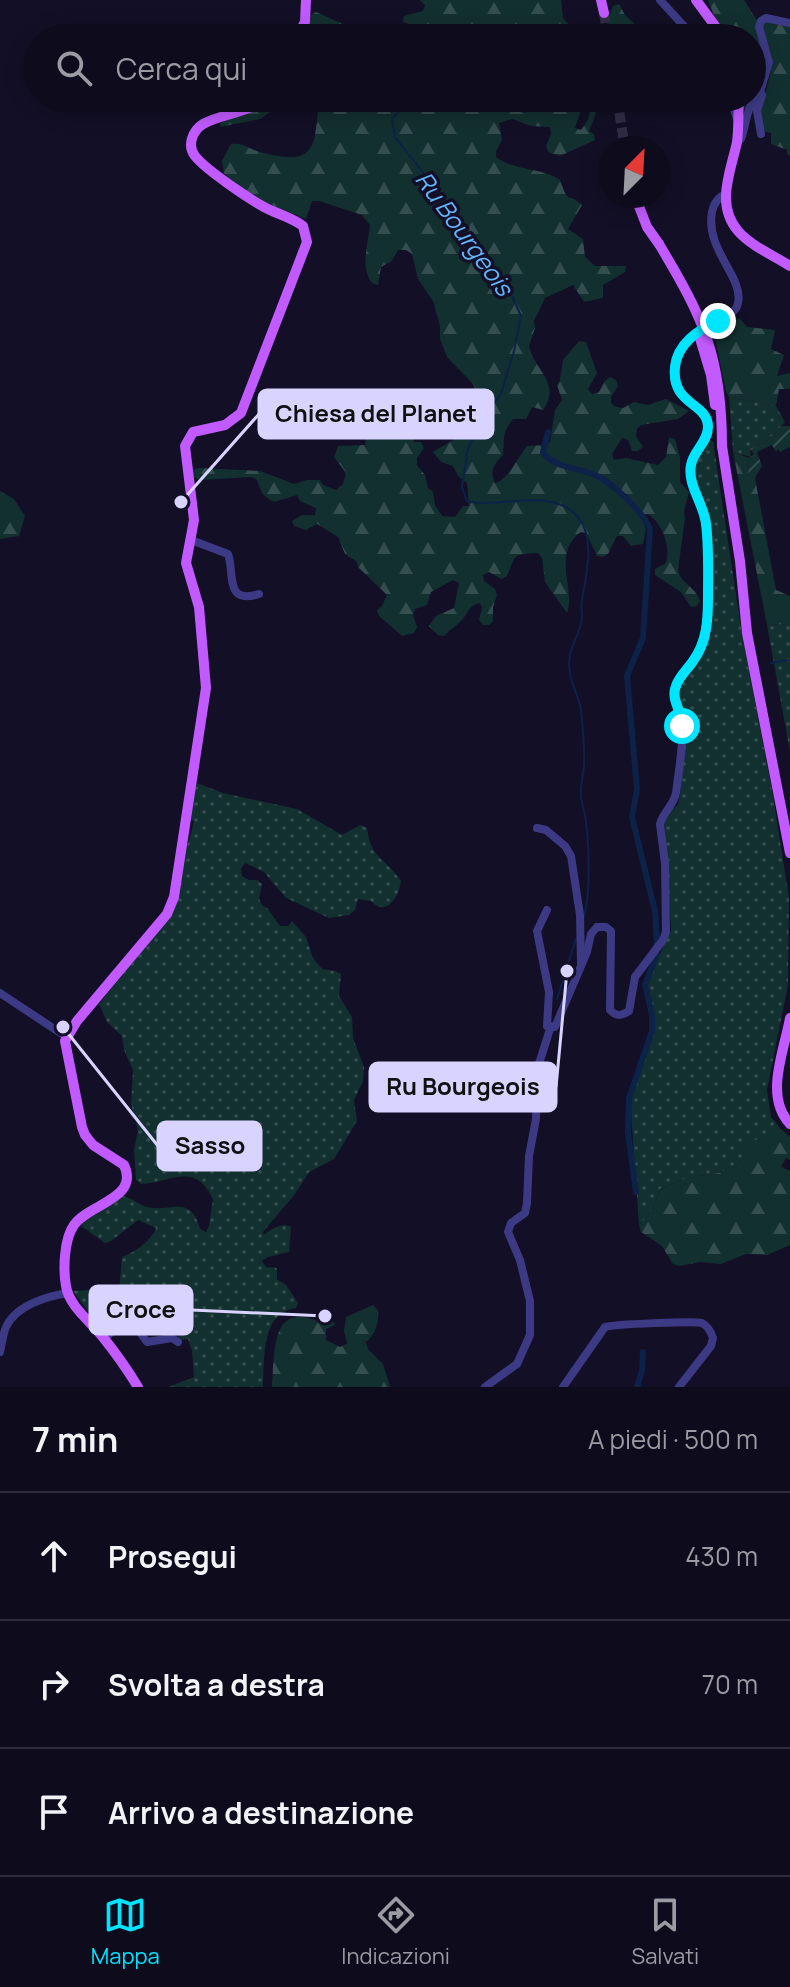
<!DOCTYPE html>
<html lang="it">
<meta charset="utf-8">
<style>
:root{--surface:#0e0b1c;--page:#1c1929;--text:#f1f3f6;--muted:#9b9ba3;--line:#2e2b3b;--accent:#00e5ff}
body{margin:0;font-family:Manrope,sans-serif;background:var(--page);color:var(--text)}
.compass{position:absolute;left:598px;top:136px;width:72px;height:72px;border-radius:50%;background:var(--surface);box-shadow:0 4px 20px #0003;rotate:24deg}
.stop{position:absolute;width:24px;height:24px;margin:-18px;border:6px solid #00e5ff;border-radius:50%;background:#fff}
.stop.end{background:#00e5ff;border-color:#fff;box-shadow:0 2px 8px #0008}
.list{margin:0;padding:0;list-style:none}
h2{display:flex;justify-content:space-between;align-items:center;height:104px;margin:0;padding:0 32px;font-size:34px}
h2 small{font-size:26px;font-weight:400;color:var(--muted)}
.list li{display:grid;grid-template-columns:52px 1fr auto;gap:24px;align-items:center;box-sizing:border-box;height:128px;padding:0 32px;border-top:2px solid var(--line)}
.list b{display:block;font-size:30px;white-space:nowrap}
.list em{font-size:26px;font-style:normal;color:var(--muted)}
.icon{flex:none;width:44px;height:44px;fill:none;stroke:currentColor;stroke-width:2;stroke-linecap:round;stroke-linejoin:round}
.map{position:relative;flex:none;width:790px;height:1387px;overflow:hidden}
.search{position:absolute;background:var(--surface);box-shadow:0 4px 20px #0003;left:24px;right:24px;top:24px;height:88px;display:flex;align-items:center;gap:20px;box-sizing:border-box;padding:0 28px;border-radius:44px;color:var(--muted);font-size:30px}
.sheet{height:488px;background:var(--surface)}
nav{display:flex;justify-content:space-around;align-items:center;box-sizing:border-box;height:112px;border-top:2px solid var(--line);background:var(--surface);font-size:22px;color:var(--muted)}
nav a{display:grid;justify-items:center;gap:4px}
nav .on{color:var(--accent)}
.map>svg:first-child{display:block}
.grass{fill:url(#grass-dots)}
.forest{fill:url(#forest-firs)}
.garden{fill:url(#garden-furrows)}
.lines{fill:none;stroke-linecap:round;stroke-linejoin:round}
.stream{stroke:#0c2248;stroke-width:2}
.canal{stroke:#0c2248;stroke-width:6}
.major-tunnel{stroke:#312d47;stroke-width:10;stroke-dasharray:10 5;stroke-linecap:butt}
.minor{stroke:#3d3a85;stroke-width:8}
.major{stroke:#c25bff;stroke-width:10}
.major-bridge{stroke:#c25bff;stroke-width:10}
.route{stroke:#00e5ff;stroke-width:10}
.labels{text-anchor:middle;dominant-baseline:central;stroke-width:7;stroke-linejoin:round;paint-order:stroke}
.water-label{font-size:24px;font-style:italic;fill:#62b6ff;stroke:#130f26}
.leader{fill:none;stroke:#d9d4ff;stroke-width:3}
.callout-dot{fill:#d9d4ff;stroke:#130f26;stroke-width:3}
.callout{fill:#d9d4ff;stroke:#d9d4ff;stroke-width:3}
.callout-label{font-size:24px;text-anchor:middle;font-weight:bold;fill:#111}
</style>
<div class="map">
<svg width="790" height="1387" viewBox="0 0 790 1387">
<defs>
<pattern id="grass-dots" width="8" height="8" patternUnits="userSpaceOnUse" patternTransform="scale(2)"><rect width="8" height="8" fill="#12302f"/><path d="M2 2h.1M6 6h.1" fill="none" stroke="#344d4e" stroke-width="1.8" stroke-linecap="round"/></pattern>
<pattern id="forest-firs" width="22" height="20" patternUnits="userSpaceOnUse" patternTransform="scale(2)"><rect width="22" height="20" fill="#12302f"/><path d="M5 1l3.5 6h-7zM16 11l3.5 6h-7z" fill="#344d4e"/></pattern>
<pattern id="garden-furrows" width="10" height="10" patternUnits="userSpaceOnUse" patternTransform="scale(2)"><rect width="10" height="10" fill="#12302f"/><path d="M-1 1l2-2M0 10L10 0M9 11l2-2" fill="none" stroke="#344d4e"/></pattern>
</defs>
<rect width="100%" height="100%" fill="#130f26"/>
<!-- grass -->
<g class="grass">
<path d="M729,397L776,406L785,422L768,440L750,449L751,457L733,452Z"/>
<path d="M713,441L741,628L773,796L789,898L788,985L767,1090L771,1117L780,1128L765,1138L748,1142L740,1162L734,1167L718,1173L687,1178L660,1189L653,1209L639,1225L630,1099L652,1034V1012L646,984L671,930L664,820L669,811L678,805L680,795L686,717L678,702V684L712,633L709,525L693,474V466L706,442Z"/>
<path d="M790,624V752L767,625Z"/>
<path d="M197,783L223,793L297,809L342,835L360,825L367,828C371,860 385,857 401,881C399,896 387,918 371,901L358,899L355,910L349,915L329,918L286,898L264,872L245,863L241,869L242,876L249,880H257L262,884L259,899L262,905L268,909L280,926H288L292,921L306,937L313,958L322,969L335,971L341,974L339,996L352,1017L353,1038L364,1067L363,1081L354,1100L357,1121L334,1159L309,1172L295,1194L263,1232L264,1235C271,1229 282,1222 291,1227L289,1252L268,1257L262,1261L266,1267L277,1268V1279L286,1285L298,1303L296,1308C260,1313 265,1360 263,1387H168L194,1377L192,1351L188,1339L181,1340L177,1335L161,1339V1325L148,1324L147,1329H140L133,1317L104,1333L73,1291L102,1289L119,1291L122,1257C135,1252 151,1241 156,1228L138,1220L111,1241L105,1243L81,1226L80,1223L123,1196C132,1198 138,1204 147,1207C170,1213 191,1193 200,1229L206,1232L209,1226L213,1199C195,1161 172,1182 141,1184L136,1180L134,1150L138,1130L131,1104L133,1070L124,1050L122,1036L107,1022L99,1004L157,932L191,834L194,821L189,820Z"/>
</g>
<!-- forest -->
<g class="forest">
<path d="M420,0H561L563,18L579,36L585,35L594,27L607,24L613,6L619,4L625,15L638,27L633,38H414L417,32L415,26L403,22L404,16L423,11L425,5Z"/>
<path d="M708,0H744L758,22L757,27C769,68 771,74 745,109H742L743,98H752V38H734L732,35L728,37L716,21Z"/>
<path d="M316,12L345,25L393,38H302L309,28L311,15Z"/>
<path d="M765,21L790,26V156L787,154V150L771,144V133L763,131L761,113L773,61L762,27Z"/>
<path d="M268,98H290L260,119L220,127V123Z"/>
<path d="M319,98H578L581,110L575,128L581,130L588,120L592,102L596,113L589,131L594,134L595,140L560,156L548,152L546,146L551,134L550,127L531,126L512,119L499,123L502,140L496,151V157C513,171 541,167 560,180C570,208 566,190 582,205L568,229L583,239L585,257L595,266H626L625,272L603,285V298L584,302L573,285L545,298L534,321L535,328L529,346C535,372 562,383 543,410L532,407L526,419H513C501,435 505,437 503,455C494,464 489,471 495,483C509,479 517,458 527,446L546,445L550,442L555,410L562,400L557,385L560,380L563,360L579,341L586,342L597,373L588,389L592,394L599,392L605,381L610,377L616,380L618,386L611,397V403L616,407L623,408L634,402L648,405L666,399L689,411L678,419L641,425L637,429L636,436L643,447L638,451H632L628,440L622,438L612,454L614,460L626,458L658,465L666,457L669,438L675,439L680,458V482L689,492L684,511L685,518L678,570C680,583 696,587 700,601L697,606L691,607L681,592L655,575V569L666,563C671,547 662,523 648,514L642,516L646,530L643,544L631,546L623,536H617L608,554L603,557L597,556L586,533L581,532C551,553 576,591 567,613L545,582L542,558L538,553C510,554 516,556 507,576L501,579L489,572L483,575L484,581L495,589L497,595L493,607V621L489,625H483L479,620L482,608L480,603C467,606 469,614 460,622C455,627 449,630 444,636L438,635L429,626L436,616L454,608L459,583L453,580L431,592L427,605L415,609L413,615L417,627L414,633L402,636L379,616L377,610L382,606L387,595L358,567L356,561L345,554L338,537L317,524L306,530L294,526L292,521L302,515H315L316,508L300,501L297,495L274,502C259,493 263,493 256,479L251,477L200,480L194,477L192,471L198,468L260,471L294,484L307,480H320L323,485L336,490L343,484L346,473L334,457L338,446L365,445L366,439L372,436L377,439H384L403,422L413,428L414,442H421L424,448L417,458V465L425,475L428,488L433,492L435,505L442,516L455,517L463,506H469L467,483L458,476L453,466L441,462L433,452L460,436L483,408L473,384L447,357L440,339V326L433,301L418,279L412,254L406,250H398L392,261L381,267L378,285L372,283C360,267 368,244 370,225L362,215L319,201H312L306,219L257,199L224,174L222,161L231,144C243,142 249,149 260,152C319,168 314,146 319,98Z"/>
<path d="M739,318L747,327L775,330L771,349L784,355L777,376L790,373V389H779L776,406L729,397L726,391L714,333Z"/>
<path d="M733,452L749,458L748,476L755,478L776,590L790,596V624L767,625Z"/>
<path d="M0,491L14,499L25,516L19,536L0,539Z"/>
<path d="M780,1128L790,1137V1160L786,1158L781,1167L790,1171V1245L767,1255L746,1254L721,1264L700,1262L679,1266L673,1264L662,1246L641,1232L639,1225L653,1209L660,1189L687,1178L718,1173L734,1167L740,1162L748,1141L762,1139Z"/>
<path d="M373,1305L378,1310C379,1322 376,1334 366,1342L368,1349L383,1364L390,1387H272C275,1356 269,1299 320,1322L332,1318L335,1325L326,1329V1340L340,1347L347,1344L344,1331L346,1317Z"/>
</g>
<!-- garden -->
<path class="garden" d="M781,426H790V447L780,452L778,449L776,452L772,445L757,452L762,466L755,478L748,477L749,458L754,454L750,449L768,440Z"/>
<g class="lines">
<!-- stream -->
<g class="stream">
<path d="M514,31V38"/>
<path d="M534,98L530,109L525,112L491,102L479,101L401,109L392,119L395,137L458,217L487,264L508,287L521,316L514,351L501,394L487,412L468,448L462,487L467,501C502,510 550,485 578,517C596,539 586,576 582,600C580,608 584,617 581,624C577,639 569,648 569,665C569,681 579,695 581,711C583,730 585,748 584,766C583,776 580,787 581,797C582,805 585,813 586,821C589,851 591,889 584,918"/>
<path d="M771,663L790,660"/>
<path d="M557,999L576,939"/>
</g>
<!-- canal -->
<g class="canal">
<path d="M548,432L543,453C557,469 577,467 595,475C613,483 643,512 650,529L643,638L627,676L637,789L632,817L655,911L657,941L656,957L645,985L652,1015V1031L629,1098L628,1132L636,1192"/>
<path d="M637,1387L642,1371L643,1352"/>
</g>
<!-- major-tunnel -->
<g class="major-tunnel">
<path d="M604,13L608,38"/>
<path d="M617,98L625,148"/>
</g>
<!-- minor -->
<g class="minor">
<path d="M660,0L695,38"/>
<path d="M760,92L769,62L759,27L761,21L766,18L790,23"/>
<path d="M730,98L737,119"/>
<path d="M738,138L741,139C747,122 746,106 760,92L762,95L757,111L761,134"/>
<path d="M191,540L228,554C235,573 224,605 259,594"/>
<path d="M537,828L546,830L565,846L571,856L580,915L581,963"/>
<path d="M547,910L537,931L549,992L547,1026L555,1027L587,952L591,934L597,927H606L611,931L610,1010C617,1017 621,1016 629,1011L635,977L663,940L666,932L665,864L660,824C663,812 674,805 676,793C679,769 684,743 682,720C681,708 671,699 676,686C683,666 703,655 706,634C710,602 710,557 706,525C704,505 688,487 691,466C692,452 707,443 708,428C710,402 667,406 675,363C682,326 734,325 738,303C744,277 705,250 712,212C714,203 718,197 726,194"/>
<path d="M0,993L65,1036"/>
<path d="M104,1338L128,1320L133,1323L147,1342L172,1338L178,1342"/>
<path d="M0,1352C2,1344 3,1334 6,1327C16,1305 48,1296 68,1293"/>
<path d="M485,1387L517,1364L530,1335V1301L520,1260L508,1232L511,1223L525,1213L527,1203L529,1156L536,1119L537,1070L550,1029"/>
<path d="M563,1387L605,1327C614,1324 695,1321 702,1323C708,1326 711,1332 713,1338L711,1346L679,1387"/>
</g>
<!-- major -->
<g class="major">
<path d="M601,0L604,13"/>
<path d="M696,0L724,38"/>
<path d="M296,38L305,22L306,0"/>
<path d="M739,98C738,112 739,128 737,142C731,171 715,204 738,231C751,246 773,255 790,266"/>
<path d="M635,196L647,227L659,244"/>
<path d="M722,446L740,561L747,633L790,853"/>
<path d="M790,1018C784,1052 764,1096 790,1124"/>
<path d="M138,1387C127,1369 115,1352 102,1336C90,1321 69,1306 66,1286C63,1269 64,1239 74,1225C88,1204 140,1199 124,1165L93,1145L85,1135L82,1127L65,1041L77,1021L167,914L174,897L206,688L199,607L186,563L194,520L185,446L193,432L225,425L241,413L307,242L303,226C291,217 277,214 264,207C248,198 206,170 195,156C187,146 192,131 203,124C223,113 247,114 265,98"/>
</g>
<!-- major-bridge -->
<g class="major-bridge">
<path d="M659,244C704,319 722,358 722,446"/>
<path d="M699,335L711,375L715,405"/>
</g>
</g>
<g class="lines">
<!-- route -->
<path class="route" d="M682,726C683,712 670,700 676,686C679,676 688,669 693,661C707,642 708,620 708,597C708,573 709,547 706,524C704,504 687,485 691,465C693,451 708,442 708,427C708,402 671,406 675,367C677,344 699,329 718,321"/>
</g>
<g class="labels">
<!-- water labels -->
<g class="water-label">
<text transform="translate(465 233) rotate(54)">Ru Bourgeois</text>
</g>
</g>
<!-- callouts -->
<path class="leader" d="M181 502L259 414M567 971L556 1087M63 1027L158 1146M325 1316L192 1310"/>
<g class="callout-dot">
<circle cx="181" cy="502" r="8"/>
<circle cx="567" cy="971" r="8"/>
<circle cx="63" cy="1027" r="8"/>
<circle cx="325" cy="1316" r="8"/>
</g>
<g class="callout">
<rect x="259" y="390" width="234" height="48" rx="8"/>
<rect x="370" y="1063" width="186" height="48" rx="8"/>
<rect x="158" y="1122" width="103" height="48" rx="8"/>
<rect x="90" y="1286" width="102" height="48" rx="8"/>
</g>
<g class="callout-label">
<text x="376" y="422">Chiesa del Planet</text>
<text x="463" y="1095">Ru Bourgeois</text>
<text x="210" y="1154">Sasso</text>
<text x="141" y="1318">Croce</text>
</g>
</svg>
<svg class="compass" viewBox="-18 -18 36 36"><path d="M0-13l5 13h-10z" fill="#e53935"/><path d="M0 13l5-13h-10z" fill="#9b9ba3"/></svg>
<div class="stop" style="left:682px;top:726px"></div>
<div class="stop end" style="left:718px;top:321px"></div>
<div class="search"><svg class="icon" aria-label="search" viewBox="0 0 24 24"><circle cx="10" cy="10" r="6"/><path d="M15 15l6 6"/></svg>Cerca qui</div>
</div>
<section class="sheet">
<h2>7 min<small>A piedi · 500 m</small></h2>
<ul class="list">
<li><svg class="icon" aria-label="ahead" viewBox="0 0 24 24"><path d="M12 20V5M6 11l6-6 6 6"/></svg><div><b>Prosegui</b></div><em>430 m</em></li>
<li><svg class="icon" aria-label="right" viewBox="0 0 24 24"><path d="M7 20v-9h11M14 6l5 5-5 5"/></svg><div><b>Svolta a destra</b></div><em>70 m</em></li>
<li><svg class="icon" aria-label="arrive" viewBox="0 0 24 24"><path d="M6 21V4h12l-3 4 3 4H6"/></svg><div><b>Arrivo a destinazione</b></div></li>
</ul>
</section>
<nav>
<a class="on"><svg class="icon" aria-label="map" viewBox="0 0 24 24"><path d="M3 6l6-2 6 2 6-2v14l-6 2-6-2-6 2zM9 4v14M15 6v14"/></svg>Mappa</a>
<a><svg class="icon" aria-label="directions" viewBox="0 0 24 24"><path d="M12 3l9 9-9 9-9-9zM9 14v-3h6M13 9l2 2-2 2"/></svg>Indicazioni</a>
<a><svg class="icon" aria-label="saved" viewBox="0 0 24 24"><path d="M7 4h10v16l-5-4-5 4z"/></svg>Salvati</a>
</nav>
